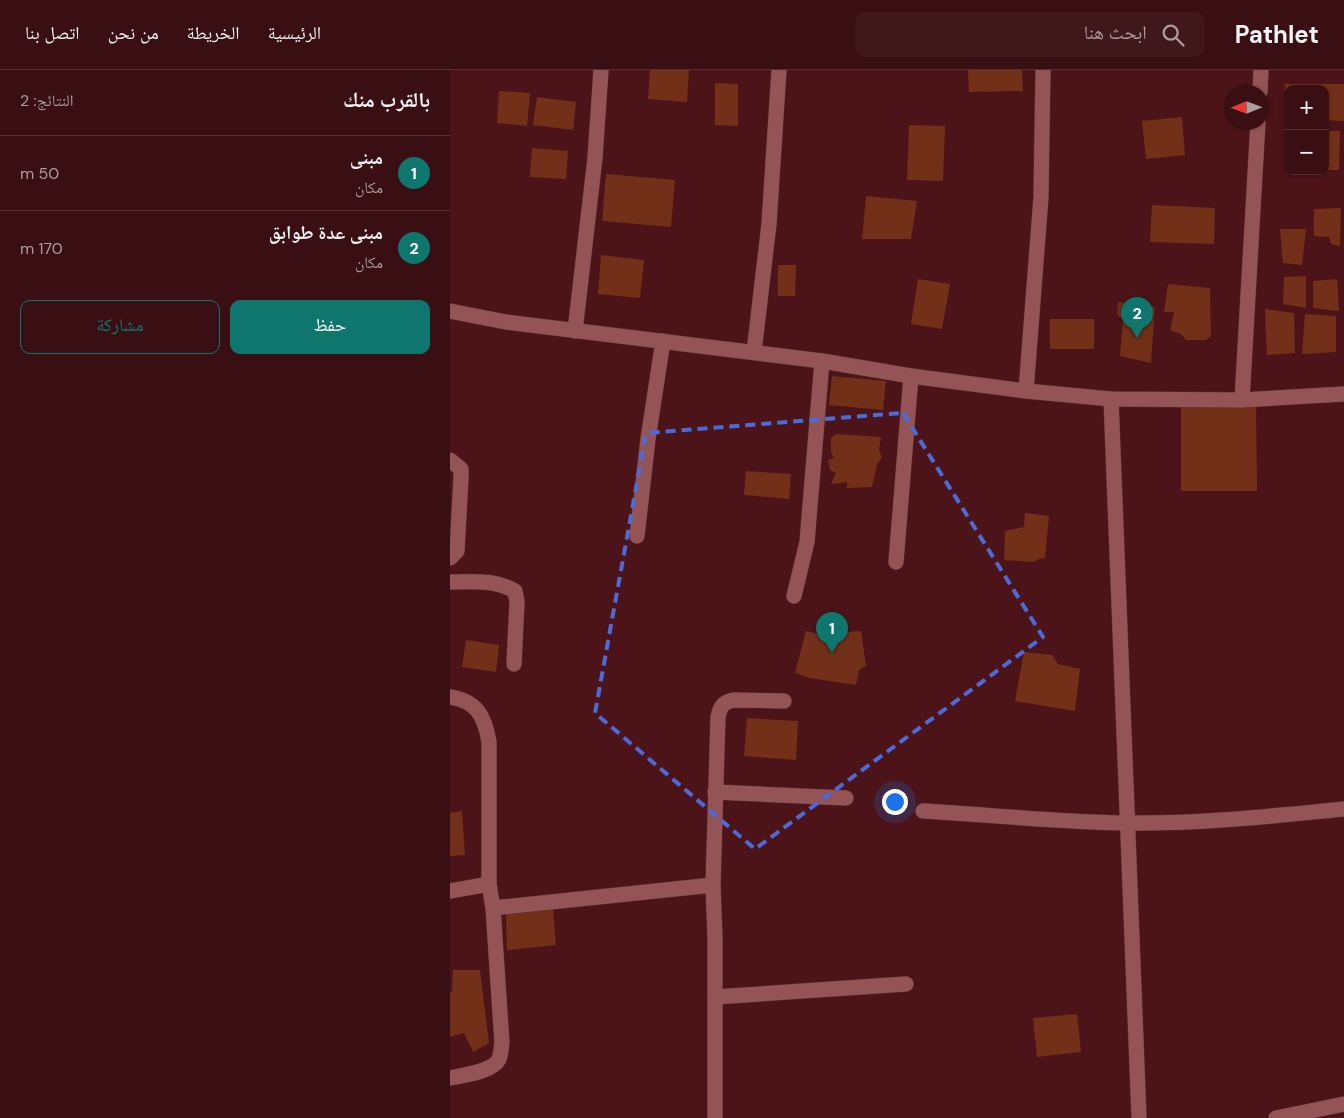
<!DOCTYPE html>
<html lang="ar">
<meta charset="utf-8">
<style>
:root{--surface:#390f13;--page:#40181c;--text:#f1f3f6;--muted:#ab9ca0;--line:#532f33;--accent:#0f766e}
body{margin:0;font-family:"DM Sans","Noto Naskh Arabic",sans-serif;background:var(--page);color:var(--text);direction:rtl}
.controls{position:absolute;right:15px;top:15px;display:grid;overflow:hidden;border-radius:10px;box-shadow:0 1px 4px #0004}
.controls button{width:45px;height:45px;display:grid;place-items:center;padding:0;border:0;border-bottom:1px solid var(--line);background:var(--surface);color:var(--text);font:25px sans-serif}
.compass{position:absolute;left:774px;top:15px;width:45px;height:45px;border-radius:50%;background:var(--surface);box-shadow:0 1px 4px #0004;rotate:269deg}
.you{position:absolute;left:444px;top:731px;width:18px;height:18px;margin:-12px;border:4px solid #fff;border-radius:50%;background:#1a73e8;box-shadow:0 0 0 8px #1a73e833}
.badge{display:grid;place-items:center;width:32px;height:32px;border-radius:50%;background:var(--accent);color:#fff;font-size:16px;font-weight:700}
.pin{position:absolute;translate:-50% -41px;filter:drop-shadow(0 1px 2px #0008)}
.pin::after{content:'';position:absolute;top:26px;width:18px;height:15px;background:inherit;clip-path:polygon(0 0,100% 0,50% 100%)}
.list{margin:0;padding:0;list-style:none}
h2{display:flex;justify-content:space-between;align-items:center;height:65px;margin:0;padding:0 20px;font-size:21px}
h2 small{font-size:16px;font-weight:400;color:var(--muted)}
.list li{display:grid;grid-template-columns:32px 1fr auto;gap:15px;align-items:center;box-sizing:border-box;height:75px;padding:0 20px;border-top:1px solid var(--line)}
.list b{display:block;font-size:19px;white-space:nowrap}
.list p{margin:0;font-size:16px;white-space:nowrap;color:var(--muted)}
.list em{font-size:16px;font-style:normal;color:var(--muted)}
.actions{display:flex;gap:10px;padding:15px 20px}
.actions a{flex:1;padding:11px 0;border:1px solid var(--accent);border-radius:10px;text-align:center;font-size:18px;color:var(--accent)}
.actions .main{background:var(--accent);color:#fff}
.icon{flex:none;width:28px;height:28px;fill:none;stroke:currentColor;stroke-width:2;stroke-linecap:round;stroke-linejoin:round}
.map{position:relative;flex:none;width:894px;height:1048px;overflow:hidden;direction:ltr}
header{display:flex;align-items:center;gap:30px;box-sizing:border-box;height:70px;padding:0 25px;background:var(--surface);border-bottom:1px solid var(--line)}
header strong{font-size:24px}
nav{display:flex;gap:28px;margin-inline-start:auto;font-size:18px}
.search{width:350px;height:45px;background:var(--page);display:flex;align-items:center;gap:12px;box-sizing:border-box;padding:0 18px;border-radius:10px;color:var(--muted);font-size:19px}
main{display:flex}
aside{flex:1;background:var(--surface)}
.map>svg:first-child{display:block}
.building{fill:#723019}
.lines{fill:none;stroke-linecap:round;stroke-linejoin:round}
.minor-casing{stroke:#5c3134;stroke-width:16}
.minor{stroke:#945455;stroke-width:15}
.marked{fill:none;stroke:#4a6bd9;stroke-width:4;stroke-dasharray:10 6;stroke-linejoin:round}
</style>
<header>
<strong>Pathlet</strong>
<div class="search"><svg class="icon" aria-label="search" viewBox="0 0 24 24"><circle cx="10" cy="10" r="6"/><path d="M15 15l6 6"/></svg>ابحث هنا</div>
<nav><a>الرئيسية</a><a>الخريطة</a><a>من نحن</a><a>اتصل بنا</a></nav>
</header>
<main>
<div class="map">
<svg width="894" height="1048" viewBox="0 0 894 1048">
<rect width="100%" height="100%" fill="#4c1419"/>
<!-- building -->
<g class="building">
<path d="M200,0H239L237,32L198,29Z"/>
<path d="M518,0H572L573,21L519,22Z"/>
<path d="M265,13L288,14V56L265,55Z"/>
<path d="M835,14H894V51L875,50V19H838V47L834,46Z"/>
<path d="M49,21L80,23L77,56L47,53Z"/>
<path d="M87,27L126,32L123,60L83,55Z"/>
<path d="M732,47L735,85L696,89L692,51Z"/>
<path d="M459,55L495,56L493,111L457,110Z"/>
<path d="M875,61H890L889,100H875Z"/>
<path d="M82,78L118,81L116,109L80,107Z"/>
<path d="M156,104L225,110L221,157L152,151Z"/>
<path d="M416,126L467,131L461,169H412Z"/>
<path d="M702,135L765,138L764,174L700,172Z"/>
<path d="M891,138L890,176L881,174L879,167L864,166V139Z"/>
<path d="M830,159H856L852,195L833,193Z"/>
<path d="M151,185L194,190L190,228L148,224Z"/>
<path d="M328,195H346L345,226H328Z"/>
<path d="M856,206V238L833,234L834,207Z"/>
<path d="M468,209L500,214L492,259L461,254Z"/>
<path d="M887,209L889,241L863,238V211Z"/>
<path d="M718,214L760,218L761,266L756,270H736L731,264L720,260L724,242H714Z"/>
<path d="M668,232L705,237L701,293L670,286L673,250L667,245Z"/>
<path d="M815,239L844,243L845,283L817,285Z"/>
<path d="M855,244L886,246V282L852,284Z"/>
<rect x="600" y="249" width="44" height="30"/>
<path d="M382,306L436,311L433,340L379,335Z"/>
<path d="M806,336L807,421H731V337Z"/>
<path d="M386,364L431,367L429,380L432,387L427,395L422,417L397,418V412L381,414L386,403L380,400L378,390L384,388L381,382V368Z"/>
<path d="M296,401L341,404L339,429L294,425Z"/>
<path d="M575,443L599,446L595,488L589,489L583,492L554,490L555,461L574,457Z"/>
<path d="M356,561L392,570L396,562L411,561L416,596L409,600L406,615L360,608L345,603Z"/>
<path d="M16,570L49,575L46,602L12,597Z"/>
<path d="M574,582L602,585L608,594L630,599L625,641L565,631Z"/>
<path d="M297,648L348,651L346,690L294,686Z"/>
<path d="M12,741L15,785L0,786V743Z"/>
<path d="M103,838L106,875L57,880L56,844Z"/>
<path d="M3,900H30L39,973L23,982L14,963L0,967V922H2Z"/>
<path d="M627,944L631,982L587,987L583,948Z"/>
</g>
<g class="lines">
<!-- minor casing -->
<g class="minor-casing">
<g id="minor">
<path d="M810,22L811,0"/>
<path d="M0,241L56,252L372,291L461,306L576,321L661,329L792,330L894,324"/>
<path d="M125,261L145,88L151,0"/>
<path d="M304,282L319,154L329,0"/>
<path d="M576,321L591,127L593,0"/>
<path d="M661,329L689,1048"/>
<path d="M792,330L808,52"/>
<path d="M0,390L11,399V408L7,481L0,488"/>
<path d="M187,466L198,369L213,271"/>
<path d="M446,492L461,306"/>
<path d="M0,512C25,512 43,509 65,521L67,532L64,594"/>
<path d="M344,526L357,472L372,291"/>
<path d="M0,627C27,631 35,647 39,672V814L43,838L52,973C51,978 51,984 49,989C43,1002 13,1005 0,1008"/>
<path d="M265,722L396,728"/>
<path d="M473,741C541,745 610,752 678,753C750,754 822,746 894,739"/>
<path d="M0,821L39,814"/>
<path d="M43,838L263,815"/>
<path d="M265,927L456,914"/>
<path d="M265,1048V868L263,815L268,647C270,637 273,632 284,630L334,631"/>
<path d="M826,1048L894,1034"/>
</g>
</g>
<!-- minor -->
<use href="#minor" class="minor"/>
</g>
<!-- marked area -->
<path class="marked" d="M453,343L593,567L305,779L145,643L196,363Z"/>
</svg>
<div class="controls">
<button>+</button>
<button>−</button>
</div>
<svg class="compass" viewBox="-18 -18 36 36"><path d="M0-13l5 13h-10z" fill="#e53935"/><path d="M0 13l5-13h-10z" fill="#ab9ca0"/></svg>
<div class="you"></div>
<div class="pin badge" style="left:382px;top:583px">1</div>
<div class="pin badge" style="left:687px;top:268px">2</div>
</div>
<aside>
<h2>بالقرب منك<small>النتائج: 2</small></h2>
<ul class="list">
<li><span class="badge">1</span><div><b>مبنى</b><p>مكان</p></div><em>50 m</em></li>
<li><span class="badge">2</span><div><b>مبنى عدة طوابق</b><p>مكان</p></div><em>170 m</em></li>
</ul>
<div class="actions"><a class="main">حفظ</a><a>مشاركة</a></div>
</aside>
</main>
